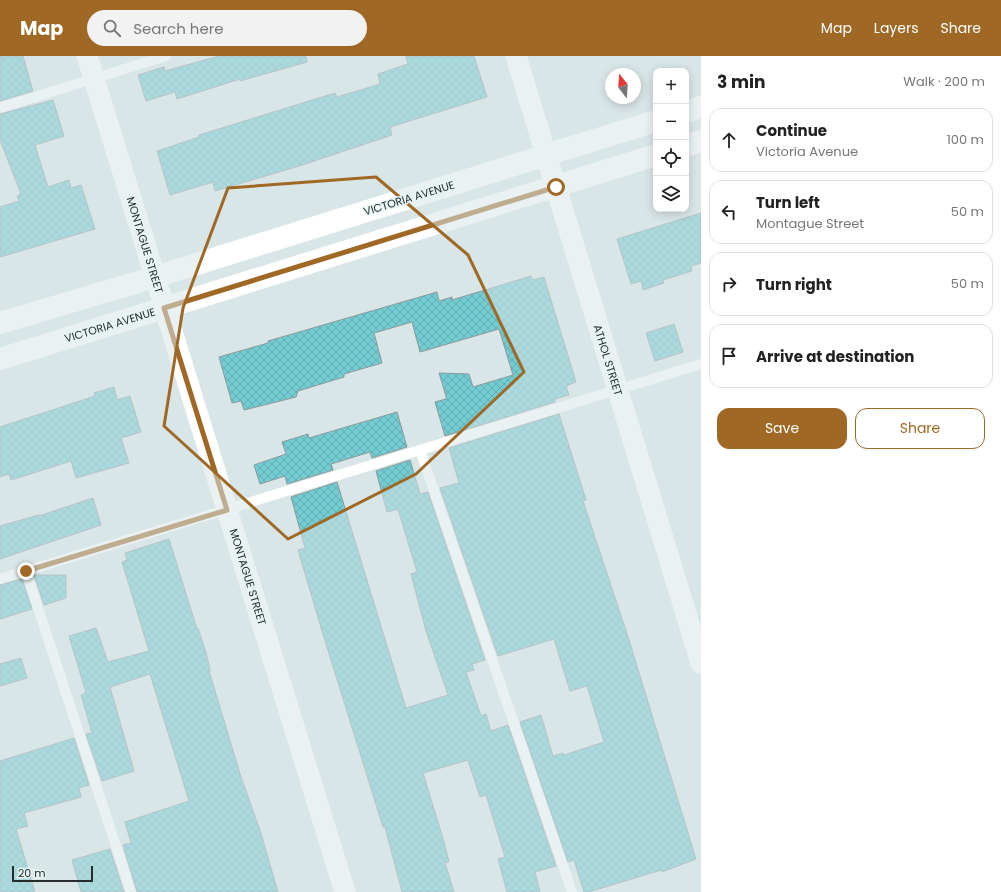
<!DOCTYPE html>
<meta charset="utf-8">
<style>
:root{--surface:#fff;--page:#f2f2f2;--text:#222;--muted:#767676;--line:#e0e0e0;--accent:#a06825}
body{margin:0;font-family:Poppins,sans-serif;background:var(--page);color:var(--text)}
.controls{position:absolute;right:12px;top:12px;display:grid;overflow:hidden;border-radius:8px;box-shadow:0 2px 10px #0003}
.controls button{width:36px;height:36px;display:grid;place-items:center;padding:0;border:0;border-bottom:1px solid var(--line);background:var(--surface);color:var(--text);font:20px sans-serif}
.compass{position:absolute;left:605px;top:12px;width:36px;height:36px;border-radius:50%;background:var(--surface);box-shadow:0 2px 10px #0003;rotate:343deg}
.scale{position:absolute;left:12px;bottom:10px;width:81px;box-sizing:border-box;padding-left:4px;border:2px solid #262b2b;border-top:0;font-size:11px;line-height:14px;white-space:nowrap;color:#262b2b;-webkit-text-stroke:3px #e6f4f4;paint-order:stroke}
.stop{position:absolute;width:12px;height:12px;margin:-9px;border:3px solid #a06825;border-radius:50%;background:#fff}
.stop.end{background:#a06825;border-color:#fff;box-shadow:0 1px 4px #0008}
.list{margin:0;padding:0;list-style:none}
h2{display:flex;justify-content:space-between;align-items:center;height:52px;margin:0;padding:0 16px;font-size:17px}
h2 small{font-size:13px;font-weight:400;color:var(--muted)}
.list li{display:grid;grid-template-columns:26px 1fr auto;gap:12px;align-items:center;box-sizing:border-box;height:64px;margin:0 8px 8px;padding:0 8px;border:1px solid var(--line);border-radius:12px}
.list b{display:block;font-size:15px;white-space:nowrap}
.list p{margin:0;font-size:13px;white-space:nowrap;color:var(--muted)}
.list em{font-size:13px;font-style:normal;color:var(--muted)}
.actions{display:flex;gap:8px;padding:12px 16px}
.actions a{flex:1;padding:9px 0;border:1px solid var(--accent);border-radius:12px;text-align:center;font-size:14px;color:var(--accent)}
.actions .main{background:var(--accent);color:#fff}
.icon{flex:none;width:22px;height:22px;fill:none;stroke:currentColor;stroke-width:2;stroke-linecap:round;stroke-linejoin:round}
.map{position:relative;flex:none;width:701px;height:836px;overflow:hidden}
header{display:flex;align-items:center;gap:24px;box-sizing:border-box;height:56px;padding:0 20px;background:var(--accent);color:#fff}
header strong{font-size:19px}
nav{display:flex;gap:22px;margin-inline-start:auto;font-size:14px}
.search{width:280px;height:36px;background:var(--page);display:flex;align-items:center;gap:10px;box-sizing:border-box;padding:0 14px;border-radius:22px;color:var(--muted);font-size:15px}
main{display:flex}
aside{flex:1;background:var(--surface)}
.map>svg:first-child{display:block}
.building{fill:url(#building-cross-hatch);stroke:#8d999a}
.lines{fill:none;stroke-linecap:round;stroke-linejoin:round}
.service{stroke:#fff;stroke-width:10}
.minor{stroke:#fff;stroke-width:21}
.tertiary{stroke:#fff;stroke-width:22}
.route{stroke:#a06825;stroke-width:5}
.marked{fill:none;stroke:#a06825;stroke-width:3;stroke-linejoin:round}
.labels{text-anchor:middle;dominant-baseline:central;stroke-width:3;stroke-linejoin:round;paint-order:stroke}
.street-label{font-size:11px;fill:#262b2b;stroke:#e6f4f4}
</style>
<header>
<strong>Map</strong>
<div class="search"><svg class="icon" aria-label="search" viewBox="0 0 24 24"><circle cx="10" cy="10" r="6"/><path d="M15 15l6 6"/></svg>Search here</div>
<nav><a>Map</a><a>Layers</a><a>Share</a></nav>
</header>
<main>
<div class="map">
<svg width="701" height="836" viewBox="0 0 701 836">
<defs>
<pattern id="building-cross-hatch" width="8" height="8" patternUnits="userSpaceOnUse"><rect width="8" height="8" fill="#72ccd1"/><path d="M0 0l8 8M0 8l8-8" fill="none" stroke="#63afb4"/></pattern>
</defs>
<rect width="100%" height="100%" fill="#d9e6e7"/>
<!-- building -->
<g class="building">
<path d="M0,0H23L33,35L0,45Z"/>
<path d="M219,0H306L307,6L240,25V23L177,43L175,36L146,45L138,19L164,11L165,15Z"/>
<path d="M406,0H474L487,41L390,71L392,79L299,110L215,135L213,126L170,139L157,95L199,81V79L335,37L337,41L380,28L378,18L408,8Z"/>
<path d="M53,44L64,80L35,89L48,131L69,124L71,132L81,129L95,173L0,201V151L19,145L17,140L21,138L0,84V58Z"/>
<path d="M701,157V207L691,210L692,215L663,224L664,227L643,234L641,225L631,228L617,183Z"/>
<path d="M531,220L533,224L544,221L576,326L566,330L569,339L555,343V346L445,380L435,346L446,343V340L439,317L469,318L473,331L513,319L499,273L420,296L412,266L374,277L382,307L344,318V321L298,335L296,341L244,354L241,345L232,347L219,301L268,287V285L437,236L439,245L452,241V244Z"/>
<path d="M674,268L683,296L655,305L646,277Z"/>
<path d="M114,331L117,344L130,340L141,376L121,382L129,407L76,422L71,405L11,424L9,418L0,421V371L95,340L94,337Z"/>
<path d="M397,356L407,391L372,402L370,396L331,408L333,414L287,428L285,420L260,428L254,409L286,398L282,386L308,378L309,382Z"/>
<path d="M559,358L586,444L583,445L629,584L696,803L662,816L661,814L589,836H584L574,804L568,806L520,666L541,659L553,700L563,697L564,699L604,686L587,630L570,635L554,583L498,600L440,432L459,427L449,392Z"/>
<path d="M410,404L420,438L428,436L485,604L472,608L474,614L466,616L481,660L486,658L491,675L508,669L556,810L535,816L540,836H507L498,803L505,801L486,739L480,741L468,704L423,717L444,786L449,806L445,807L454,836H402L385,771H383L322,575L298,494L305,492L291,441L337,426L406,652L448,639L426,575L411,518L417,516L398,453L387,456L376,415Z"/>
<path d="M93,442L101,469L0,503V470L39,459V460Z"/>
<path d="M169,483L197,573L198,572L206,597L210,614L209,615L241,721L260,774L278,836H137L123,789L131,787L125,766L189,745L150,618L110,631L134,715L102,725L86,678L92,677L81,639L86,637L69,580L96,572L108,606L149,595L122,506L127,504L125,497Z"/>
<path d="M34,519H66V542L44,549Z"/>
<path d="M22,523L32,553L0,563V529Z"/>
<path d="M21,602L27,622L0,630V608Z"/>
<path d="M74,682L89,729L79,732L81,741L24,757L28,770L16,773L35,836H0V705Z"/>
<path d="M110,793L124,836H81L72,804Z"/>
</g>
<g class="lines">
<!-- service -->
<g class="service">
<path d="M0,52L166,0"/>
<path d="M420,394L572,836"/>
<path d="M26,515L131,836"/>
<path d="M0,523L701,308"/>
</g>
<!-- minor -->
<g class="minor">
<path d="M87,0L345,836"/>
<path d="M516,0L701,607"/>
</g>
<!-- tertiary -->
<g class="tertiary">
<path d="M686,56L701,51"/>
<path d="M686,90L701,85"/>
<path d="M0,267L155,221L656,65"/>
<path d="M0,303L656,99"/>
</g>
</g>
<g class="lines">
<!-- route -->
<path class="route" d="M26,515L227,454L164,252L556,131"/>
</g>
<!-- marked area -->
<path d="M0 0H701V836H0ZM376,121L468,199L524,316L416,418L288,483L164,370L183,252L228,132Z" fill="#d9e6e7" fill-opacity=".55" fill-rule="evenodd"/>
<path class="marked" d="M376,121L468,199L524,316L416,418L288,483L164,370L183,252L228,132Z"/>
<g class="labels">
<!-- street labels -->
<g class="street-label">
<text transform="translate(409 142) rotate(-17)">VICTORIA AVENUE</text>
<text transform="translate(145 189) rotate(73)">MONTAGUE STREET</text>
<text transform="translate(110 269) rotate(-17)">VICTORIA AVENUE</text>
<text transform="translate(608 304) rotate(73)">ATHOL STREET</text>
<text transform="translate(248 521) rotate(73)">MONTAGUE STREET</text>
</g>
</g>
</svg>
<div class="controls">
<button>+</button>
<button>−</button>
<button><svg class="icon" aria-label="locate" viewBox="0 0 24 24"><circle cx="12" cy="12" r="6"/><path d="M12 2v4M12 18v4M2 12h4M18 12h4"/></svg></button>
<button><svg class="icon" aria-label="layers" viewBox="0 0 24 24"><path d="M12 4l9 5-9 5-9-5zM3 14l9 5 9-5"/></svg></button>
</div>
<svg class="compass" viewBox="-18 -18 36 36"><path d="M0-13l5 13h-10z" fill="#e53935"/><path d="M0 13l5-13h-10z" fill="#767676"/></svg>
<div class="scale">20 m</div>
<div class="stop" style="left:556px;top:131px"></div>
<div class="stop end" style="left:26px;top:515px"></div>
</div>
<aside>
<h2>3 min<small>Walk · 200 m</small></h2>
<ul class="list">
<li><svg class="icon" aria-label="ahead" viewBox="0 0 24 24"><path d="M12 20V5M6 11l6-6 6 6"/></svg><div><b>Continue</b><p>Victoria Avenue</p></div><em>100 m</em></li>
<li><svg class="icon" aria-label="left" viewBox="0 0 24 24"><path d="M17 20v-9H6M10 6l-5 5 5 5"/></svg><div><b>Turn left</b><p>Montague Street</p></div><em>50 m</em></li>
<li><svg class="icon" aria-label="right" viewBox="0 0 24 24"><path d="M7 20v-9h11M14 6l5 5-5 5"/></svg><div><b>Turn right</b></div><em>50 m</em></li>
<li><svg class="icon" aria-label="arrive" viewBox="0 0 24 24"><path d="M6 21V4h12l-3 4 3 4H6"/></svg><div><b>Arrive at destination</b></div></li>
</ul>
<div class="actions"><a class="main">Save</a><a>Share</a></div>
</aside>
</main>
